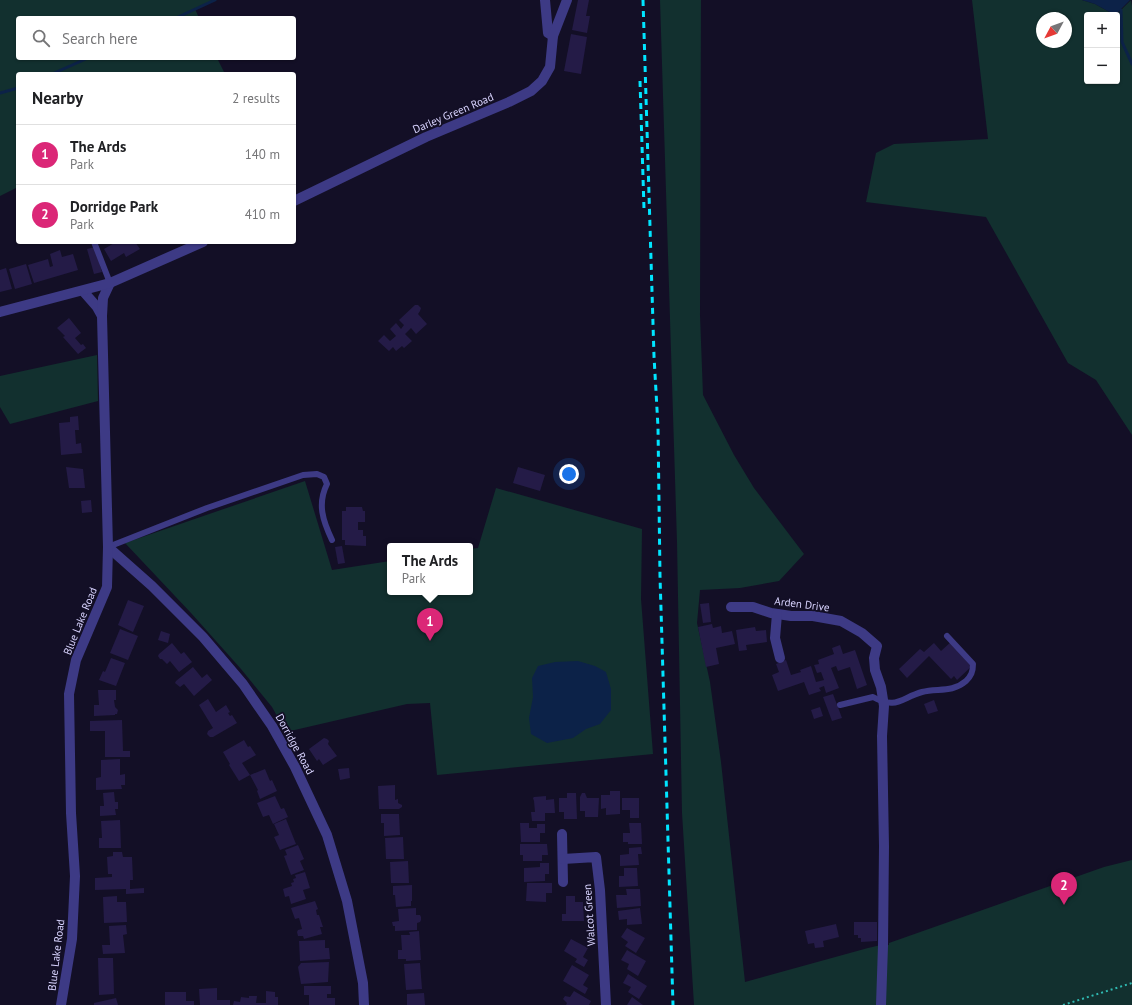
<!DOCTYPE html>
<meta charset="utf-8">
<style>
:root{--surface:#fff;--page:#f2f2f2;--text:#202124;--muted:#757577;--line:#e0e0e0;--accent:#db2777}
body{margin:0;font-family:"PT Sans",sans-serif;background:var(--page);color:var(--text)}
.controls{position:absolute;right:12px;top:12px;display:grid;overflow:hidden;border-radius:4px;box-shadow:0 1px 3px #0004}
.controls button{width:36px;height:36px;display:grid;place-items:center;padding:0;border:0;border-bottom:1px solid var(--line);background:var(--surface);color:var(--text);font:20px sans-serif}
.compass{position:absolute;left:1036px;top:12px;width:36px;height:36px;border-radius:50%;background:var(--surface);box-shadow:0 1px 3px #0004;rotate:229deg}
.you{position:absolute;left:569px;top:474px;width:14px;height:14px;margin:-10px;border:3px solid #fff;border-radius:50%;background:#1a73e8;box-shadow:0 0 0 6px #1a73e833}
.badge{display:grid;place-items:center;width:26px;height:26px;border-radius:50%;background:var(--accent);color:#fff;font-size:13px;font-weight:700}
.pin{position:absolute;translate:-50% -33px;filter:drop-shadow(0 1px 2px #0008)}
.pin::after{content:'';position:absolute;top:21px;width:14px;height:12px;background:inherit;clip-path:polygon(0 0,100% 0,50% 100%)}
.popup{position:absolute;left:387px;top:543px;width:86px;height:52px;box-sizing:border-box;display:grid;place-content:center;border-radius:4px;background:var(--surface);filter:drop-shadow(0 1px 3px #0005);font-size:13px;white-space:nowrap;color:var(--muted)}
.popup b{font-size:15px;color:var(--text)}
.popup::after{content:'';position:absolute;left:50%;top:100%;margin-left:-8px;border:8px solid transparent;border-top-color:var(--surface)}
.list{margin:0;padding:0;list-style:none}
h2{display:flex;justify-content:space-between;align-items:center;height:52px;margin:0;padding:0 16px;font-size:17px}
h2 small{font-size:13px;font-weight:400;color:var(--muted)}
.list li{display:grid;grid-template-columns:26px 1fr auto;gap:12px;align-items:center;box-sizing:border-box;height:60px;padding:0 16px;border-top:1px solid var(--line)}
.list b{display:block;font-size:15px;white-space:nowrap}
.list p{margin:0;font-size:13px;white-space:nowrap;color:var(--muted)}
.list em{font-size:13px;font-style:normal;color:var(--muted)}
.icon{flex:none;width:22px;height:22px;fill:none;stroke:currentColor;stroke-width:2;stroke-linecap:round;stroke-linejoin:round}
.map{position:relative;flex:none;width:1132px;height:1005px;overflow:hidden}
.search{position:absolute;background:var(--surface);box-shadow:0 1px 3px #0004;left:16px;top:16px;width:280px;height:44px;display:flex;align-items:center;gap:10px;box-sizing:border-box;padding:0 14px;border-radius:4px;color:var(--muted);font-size:15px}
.panel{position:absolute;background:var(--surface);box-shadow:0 1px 3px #0004;left:16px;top:72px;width:280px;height:172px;border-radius:4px}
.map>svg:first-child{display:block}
.green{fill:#12302f;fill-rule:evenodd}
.water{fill:#0c2248}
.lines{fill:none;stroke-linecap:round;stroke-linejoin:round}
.stream{stroke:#0c2248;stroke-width:3}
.building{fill:#241b47}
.path{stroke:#2fb8b0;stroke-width:2;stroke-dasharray:2 3;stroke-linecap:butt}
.service{stroke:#3d3a85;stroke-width:6}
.minor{stroke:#3d3a85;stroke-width:10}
.tertiary{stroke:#3d3a85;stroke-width:10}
.rail{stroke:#00e5ff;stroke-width:3;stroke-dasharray:6 5;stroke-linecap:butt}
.labels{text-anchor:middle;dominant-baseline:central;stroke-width:3.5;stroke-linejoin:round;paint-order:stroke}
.street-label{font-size:11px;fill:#d9d4ff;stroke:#130f26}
</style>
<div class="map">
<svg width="1132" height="1005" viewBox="0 0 1132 1005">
<rect width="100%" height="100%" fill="#130f26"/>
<!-- green -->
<g class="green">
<path d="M0,0H215L195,9L199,18H18V58H217L225,74H18V187L0,196Z"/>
<path d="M660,0H701L700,315L703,395L734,455L754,488L804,554L779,581L740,588L700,590L697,623L710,682L721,762L745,982L868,948L881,945H889V943L1104,867L1132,860V1005H694L682,813L677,542Z"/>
<path d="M972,0H1082L1095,4L1115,15H1087V81H1117V15H1116L1131,0L1132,6V435L1096,380L1068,363L986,217L866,202L876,153L894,144L988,139ZM1042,18H1066V42H1042Z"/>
<path d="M97,355L98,401L10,424L0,407V376Z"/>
<path d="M305,481L332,570L390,561V592H470V549L478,548L496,488L642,529L641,599L653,754L437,775L430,703L407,704L286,732L272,707L241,669L191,613L125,543Z"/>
</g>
<!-- water -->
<g class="water">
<path d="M1082,0H1130L1115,15L1095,4Z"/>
<path d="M578,661L595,666L606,672L611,689V710L600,724L586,729L573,738L547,743L531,734L529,718L533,697L532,678L538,666L555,662Z"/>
</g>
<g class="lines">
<!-- stream -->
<g class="stream">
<path d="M1121,10L1122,42L1132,64"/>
<path d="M176,18L215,0"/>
<path d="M52,74L88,58"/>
<path d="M0,93L18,88"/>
</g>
</g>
<!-- building -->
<g class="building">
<path d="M578,0H589L586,16H590L587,33L572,30Z"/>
<path d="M571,34L587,37L581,74L564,71Z"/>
<path d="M116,242H135L140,249L126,257L124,253L111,261L104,249Z"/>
<path d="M95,247L102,272L94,274L87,249Z"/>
<path d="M60,250L62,257L73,254L78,270L34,283L28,265L48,259L50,267L53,266L50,254Z"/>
<path d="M26,264L32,284L15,289L9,269Z"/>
<path d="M6,268L12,289L0,292V270Z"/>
<path d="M415,305H418L421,308L420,311L418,314L427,324L416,334L411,328L405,334L412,341L404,348L402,346L396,351L393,347L389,351L378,341L384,335L390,341L396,336L390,329L396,323L401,329L404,325L399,320Z"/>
<path d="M69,318L81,333L75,338L81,345L83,344L86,348L78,354L63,337L65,336L57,328Z"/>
<path d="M78,416L79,430H75L76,444L81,443L82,453L61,455L59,423L70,422V417Z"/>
<path d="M66,467L83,469L85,488H69Z"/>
<path d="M518,467L545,475L540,491L513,483Z"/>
<path d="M91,500L92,512L82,513L81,501Z"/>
<path d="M346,507H362L363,511H365V522H358V530H363V536H366V546L345,545V540H342V511H346Z"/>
<path d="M342,546L345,563L338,564L335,547Z"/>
<path d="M128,600L144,606L133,632L118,625Z"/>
<path d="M709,603L711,622L703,623L700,604Z"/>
<path d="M712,624L713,628L721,626L722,633L732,631L735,644L716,648L719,664L706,667L698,627Z"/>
<path d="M755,627L756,631L766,630L767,642L746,645L747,650L739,651L736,630Z"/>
<path d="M120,629L138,636L128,660L110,653Z"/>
<path d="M161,631L170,634L168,643L158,640Z"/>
<path d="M952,641L974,664L957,680L954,676L951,679L929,656L907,678L899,669L920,649L924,652L934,643L941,651Z"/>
<path d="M172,643L181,654L184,652L192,662L179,672L170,661L167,664L162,659H160L158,656L159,654Z"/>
<path d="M840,645L843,654L855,650L867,685L857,689L850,667L838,671L836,666L831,668L839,688L826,693L824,686L819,688L821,691L809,695L804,682L778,691L772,675L779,672L776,664L786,660L791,675L801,672L800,670L811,666L816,682L824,680L821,672L817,673L814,665L819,664L818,660L834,654L832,648Z"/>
<path d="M111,658L125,663L116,686L99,680L103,671L105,672Z"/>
<path d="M193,667L202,678L207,674L212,680L194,696L184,684L180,687L175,683L176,681Z"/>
<path d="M98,690H116V700H114L115,707L118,710L117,714H115V715L94,716V705H99Z"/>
<path d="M833,694L842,718L832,721L823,697Z"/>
<path d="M208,699L216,712L226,705L230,712L228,713L230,716L232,715L237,723L213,737H210L207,734L208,731L213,728L199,705Z"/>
<path d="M934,700L938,711L928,714L924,704Z"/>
<path d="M820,707L823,716L814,719L811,710Z"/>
<path d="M122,720L123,751H130V757H105V731H90V721Z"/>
<path d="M324,738L327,739L329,741L328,744L337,756L323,765L319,759L317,761L309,749Z"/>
<path d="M244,740L248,747L250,746L256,755L242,763L250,775L239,781L229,765L230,764L223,752Z"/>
<path d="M120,759V775L125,774V785H121L122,789L96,790V778L101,777V760Z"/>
<path d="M349,768L350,778L340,780L338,769Z"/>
<path d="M265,769L270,781L272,780L277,791L260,799L257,791L258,790L250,775Z"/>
<path d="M395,785V800L398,799V803L402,805V807L399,809H379L378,786Z"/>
<path d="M610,791H620V814L606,815V808L601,809V795H610Z"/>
<path d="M114,792L115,802H118V809H115L116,815L100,816V806H104L103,793Z"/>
<path d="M567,793H576L577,819H564V812H559V798H567Z"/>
<path d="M582,793H585L587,798H599L598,817H585V811H580V797Z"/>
<path d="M275,796L281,809L284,808L288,817L273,824L269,815L263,817L257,803Z"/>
<path d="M546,796V800L554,799L555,813H545V821H532L531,812H535L534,801L533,798L534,797Z"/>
<path d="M622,798H639V818H630V810H622Z"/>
<path d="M381,814H399L400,835L384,836V823H381Z"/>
<path d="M286,819L296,844L280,850L274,837L279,835L274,824Z"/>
<path d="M120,820L121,848H99V838H102L101,821Z"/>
<path d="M520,823H529V828H537V824H545V833H540V842H521Z"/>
<path d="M629,823H641L642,844H628V842H623V833H630Z"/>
<path d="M403,837L404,859H386L385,838Z"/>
<path d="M520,844H547L548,855H542V861H523V855H520Z"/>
<path d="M298,845L304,859L300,861L304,870L291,875L284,856L287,855L285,850Z"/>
<path d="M641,847L642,854H638L639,865L620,866V855L629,854V848Z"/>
<path d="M113,852H122L123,857H132L133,880H130V889L144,888V893L126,894V889L95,890V878L112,877V874H108L107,857L113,856Z"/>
<path d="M408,861L409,883H391L390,862Z"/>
<path d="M540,863H549V874H545V881L524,882V868L540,867Z"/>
<path d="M624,868H637L638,886L619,887V876H624Z"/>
<path d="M305,872L310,888L303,890L306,899L291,904L289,896L285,897L283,889L292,886L291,883L294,882L293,879L296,878L295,875Z"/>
<path d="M527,883H552V893H546V902L526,901Z"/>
<path d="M412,885V901H411V906L396,907L395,895H393V886Z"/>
<path d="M626,889H640L641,906L617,908L616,895H627Z"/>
<path d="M117,896V902H126L127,922L104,923L103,897Z"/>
<path d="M566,896H575V902H583L584,921H562V914H566Z"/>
<path d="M315,901L318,909L316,910L317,915H319L323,927H320L322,934L304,939L303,936H298L297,932L298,930L302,929L299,918L295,919L291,908Z"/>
<path d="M416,908V915H420L421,917V920L420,922L417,923V930L395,931V926H393L392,922L399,921L398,909Z"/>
<path d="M640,908L642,924L627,925V919L619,920L618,911Z"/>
<path d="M854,922H877V941L861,942V938H858V935H854Z"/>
<path d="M836,924L839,937L823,941L824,947L815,948L814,943L808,944L805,931Z"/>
<path d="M126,925L127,934L123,935L125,953L103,954L102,945H110L109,926Z"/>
<path d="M627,928L645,938L636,953L625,946L628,942L621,937Z"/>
<path d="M419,931L421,960L406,961V959H398V950H402L401,935H410L409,932Z"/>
<path d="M571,939L588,948L583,957L588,960L584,967L575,962L577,959L564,951Z"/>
<path d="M325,940V948H329L330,959L300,961L299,941Z"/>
<path d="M627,950L646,961L638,976L627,969L629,964L621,960Z"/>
<path d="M98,958H113L114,994L99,995Z"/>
<path d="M329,962L328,982L301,984L298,967L301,963Z"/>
<path d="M420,963L422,989L406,990L404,964Z"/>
<path d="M572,965L589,975L583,985L588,988L585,994L563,981Z"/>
<path d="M628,974L647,986L639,999L628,992L631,987L623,983Z"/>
<path d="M304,986H331V994H327V998H335V1005H309V995H304Z"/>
<path d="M217,988V1000H230V1005H200L199,989Z"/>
<path d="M266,991L275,992V997H278V1005H233L234,1001L240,1002L241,997L249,998V996H257L256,1003H266Z"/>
<path d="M574,991L591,1001L589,1005H566L567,1003L563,999L565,996L570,997Z"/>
<path d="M165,992H186V1001H194V1005H165Z"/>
<path d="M424,993L425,1005H407V994Z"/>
<path d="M632,997L643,1005H627Z"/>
<path d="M116,998L118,1005H94V1003Z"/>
</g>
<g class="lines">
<!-- path -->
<path class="path" d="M1063,1005L1132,983"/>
<!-- service -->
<g class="service">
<path d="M94,242L110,283"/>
<path d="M108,547L207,508L303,475L317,474L324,477L327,484C317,504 323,521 332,540"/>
<path d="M840,705L873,697C896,710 901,698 922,692C938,688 952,693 966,681C971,676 973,672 973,664L947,636"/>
</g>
<!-- minor -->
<g class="minor">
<path d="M545,0L548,33L553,36"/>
<path d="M83,291L97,307L102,316"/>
<path d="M108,547L152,586L203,637L243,684L272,726L295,767L327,835L347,901L363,983L364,1005"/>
<path d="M731,607H753L771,613L791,616H813L841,621L862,633L877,646L874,658L875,670L881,687L884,706L882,736L884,846L883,946L881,1005"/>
<path d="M777,614L775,638L780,658"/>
<path d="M562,834L563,882"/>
<path d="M563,859L596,857L600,890L606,1005"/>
<path d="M61,1005L72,939L75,876L71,813L69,694L76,660L107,587L108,547L102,316L103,298L110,283"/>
</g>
<!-- tertiary -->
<g class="tertiary">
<path d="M294,201L426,137L509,102L531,91L542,81L550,67L553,36L567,0"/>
<path d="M0,312L110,283L203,242"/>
</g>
<!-- rail -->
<g class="rail">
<path d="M643,0L654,356L658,427L660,576L673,1005"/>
<path d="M640,81L644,209"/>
</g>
</g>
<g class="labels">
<!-- street labels -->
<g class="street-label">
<text transform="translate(453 113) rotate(-23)">Darley Green Road</text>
<text transform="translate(802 604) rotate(7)">Arden Drive</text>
<text transform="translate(80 621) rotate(-68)">Blue Lake Road</text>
<text transform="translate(295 744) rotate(61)">Dorridge Road</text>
<text transform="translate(589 915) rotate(-94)">Walcot Green</text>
<text transform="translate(56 955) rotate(-83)">Blue Lake Road</text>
</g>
</g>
</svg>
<div class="controls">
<button>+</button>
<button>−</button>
</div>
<svg class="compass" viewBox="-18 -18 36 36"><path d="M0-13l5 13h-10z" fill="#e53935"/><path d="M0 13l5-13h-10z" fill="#757577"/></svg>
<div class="you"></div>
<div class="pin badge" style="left:430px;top:641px">1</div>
<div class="popup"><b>The Ards</b>Park</div>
<div class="pin badge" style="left:1064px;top:905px">2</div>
<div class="search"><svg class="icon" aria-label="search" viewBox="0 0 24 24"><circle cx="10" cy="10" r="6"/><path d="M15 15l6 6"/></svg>Search here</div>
<section class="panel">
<h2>Nearby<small>2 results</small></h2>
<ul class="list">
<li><span class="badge">1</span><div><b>The Ards</b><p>Park</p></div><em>140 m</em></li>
<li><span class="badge">2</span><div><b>Dorridge Park</b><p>Park</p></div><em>410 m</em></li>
</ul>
</section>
</div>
